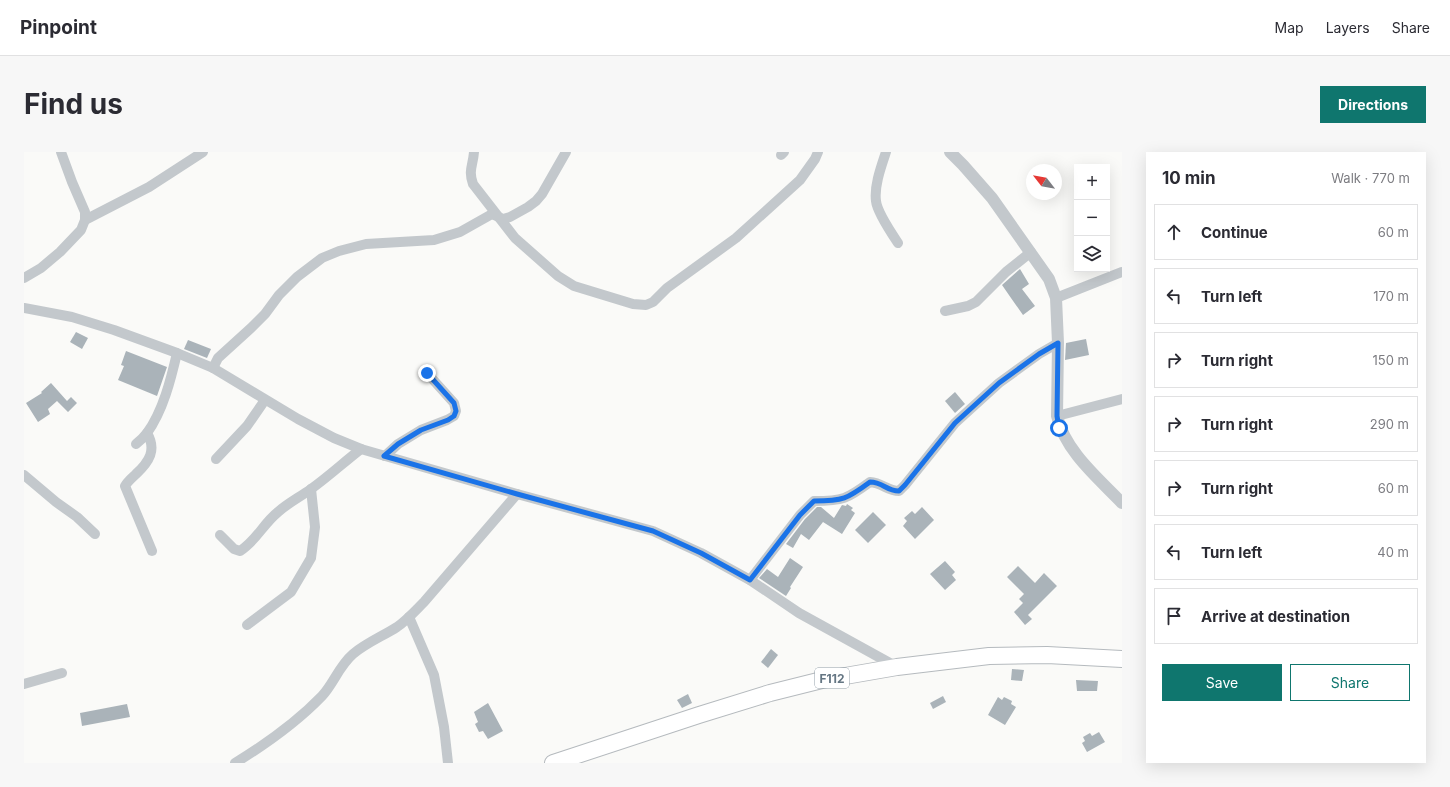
<!DOCTYPE html>
<meta charset="utf-8">
<style>
:root{--surface:#fff;--page:#f7f7f7;--text:#2b2b33;--muted:#7c7c81;--line:#e1e1e2;--accent:#0f766e}
body{margin:0;font-family:Inter,sans-serif;background:var(--page);color:var(--text)}
.controls{position:absolute;right:12px;top:12px;display:grid;overflow:hidden;border-radius:0px;box-shadow:0 4px 16px #0002}
.controls button{width:36px;height:36px;display:grid;place-items:center;padding:0;border:0;border-bottom:1px solid var(--line);background:var(--surface);color:var(--text);font:20px sans-serif}
.compass{position:absolute;left:1002px;top:12px;width:36px;height:36px;border-radius:50%;background:var(--surface);box-shadow:0 4px 16px #0002;rotate:301deg}
.stop{position:absolute;width:12px;height:12px;margin:-9px;border:3px solid #1a73e8;border-radius:50%;background:#fff}
.stop.end{background:#1a73e8;border-color:#fff;box-shadow:0 1px 4px #0008}
.list{margin:0;padding:0;list-style:none}
h2{display:flex;justify-content:space-between;align-items:center;height:52px;margin:0;padding:0 16px;font-size:17px}
h2 small{font-size:13px;font-weight:400;color:var(--muted)}
.list li{display:grid;grid-template-columns:26px 1fr auto;gap:12px;align-items:center;box-sizing:border-box;height:56px;margin:0 8px 8px;padding:0 8px;border:1px solid var(--line);border-radius:0px}
.list b{display:block;font-size:15px;white-space:nowrap}
.list em{font-size:13px;font-style:normal;color:var(--muted)}
.actions{display:flex;gap:8px;padding:12px 16px}
.actions a{flex:1;padding:9px 0;border:1px solid var(--accent);border-radius:0px;text-align:center;font-size:14px;color:var(--accent)}
.actions .main{background:var(--accent);color:#fff}
.icon{flex:none;width:22px;height:22px;fill:none;stroke:currentColor;stroke-width:2;stroke-linecap:round;stroke-linejoin:round}
.map{position:relative;flex:none;width:1098px;height:611px;overflow:hidden;border-radius:0px}
header{display:flex;align-items:center;gap:24px;box-sizing:border-box;height:56px;padding:0 20px;background:var(--surface);border-bottom:1px solid var(--line)}
header strong{font-size:19px}
nav{display:flex;gap:22px;margin-inline-start:auto;font-size:14px}
.intro{display:flex;align-items:center;justify-content:space-between;box-sizing:border-box;height:96px;padding:0 24px}
h1{margin:0;font-size:28px}
.button{padding:10px 18px;border-radius:0px;background:var(--accent);color:#fff;font-size:14px;font-weight:700}
main{display:flex;gap:24px;padding:0 24px}
aside{flex:1;background:var(--surface);border-radius:0px;box-shadow:0 4px 16px #0002}
.map>svg:first-child{display:block}
.building{fill:#aab3b9}
.lines{fill:none;stroke-linecap:round;stroke-linejoin:round}
.primary-casing{stroke:#b5babe;stroke-width:18}
.minor{stroke:#c3c8cc;stroke-width:10}
.tertiary{stroke:#c3c8cc;stroke-width:12}
.primary{stroke:#fff;stroke-width:16}
.route{stroke:#1a73e8;stroke-width:5}
.labels{text-anchor:middle;dominant-baseline:central;stroke-width:4;stroke-linejoin:round;paint-order:stroke}
.shield{fill:#fff;stroke:#939fa8;stroke-width:1}
.shield-label{font-size:12px;font-weight:bold;fill:#657683}
</style>
<header>
<strong>Pinpoint</strong>
<nav><a>Map</a><a>Layers</a><a>Share</a></nav>
</header>
<div class="intro"><h1>Find us</h1><a class="button">Directions</a></div>
<main>
<div class="map">
<svg width="1098" height="611" viewBox="0 0 1098 611">
<rect width="100%" height="100%" fill="#fafaf8"/>
<!-- building -->
<g class="building">
<path d="M996,117L1005,132L998,137L1011,154L999,163L987,146L978,133Z"/>
<path d="M52,180L64,186L58,197L46,190Z"/>
<path d="M1062,187L1065,203L1041,208L1042,191Z"/>
<path d="M164,188L187,197L183,206L160,197Z"/>
<path d="M102,199L143,215L133,244L94,228L100,214L97,213Z"/>
<path d="M27,231L43,249L47,245L53,251L44,260L33,249L24,257L26,262L14,270L2,251L18,241L17,240Z"/>
<path d="M931,240L941,252L931,261L921,249Z"/>
<path d="M823,352L829,356L827,358L831,361L818,382L799,370L785,388L777,382L769,396L762,392L781,367L793,355H797L810,366L818,353L822,354Z"/>
<path d="M898,355L910,368L891,387L879,374L883,369L880,366L888,359L891,362Z"/>
<path d="M849,360L862,373L844,391L831,378Z"/>
<path d="M766,406L779,415L766,435L767,436L762,444L735,426L743,417L754,425Z"/>
<path d="M921,409L931,420L928,423L932,428L921,438L906,422Z"/>
<path d="M994,414L1011,431L1020,421L1033,434L1004,463L1008,467L1001,473L990,460L999,451L995,447L1000,442L983,425Z"/>
<path d="M747,497L754,503L744,516L737,510Z"/>
<path d="M988,517L1000,518L998,529L987,528Z"/>
<path d="M1052,528L1074,529L1073,539H1053Z"/>
<path d="M664,542L668,551L658,556L653,548Z"/>
<path d="M919,544L922,550L909,557L906,551Z"/>
<path d="M974,545L978,548L980,545L988,549L987,552L992,555L981,573L964,563Z"/>
<path d="M464,551L479,579L464,587L459,579L455,580L451,572L454,570L450,560Z"/>
<path d="M103,552L106,565L58,574L56,561Z"/>
<path d="M1075,580L1081,590L1063,600L1058,591L1061,589L1059,585L1066,581L1068,584Z"/>
</g>
<g class="lines">
<!-- primary casing -->
<g class="primary-casing">
<path id="primary" d="M529,611L675,563L746,541L798,528L873,515L965,504L1023,503L1098,507"/>
</g>
<!-- minor -->
<g class="minor">
<path d="M450,0C449,14 444,18 449,32L491,86L534,124L550,134L609,152L622,153L629,150L643,136L712,86L776,28L791,7L794,0"/>
<path d="M862,0C857,15 850,34 852,49C853,60 868,82 874,91"/>
<path d="M757,3L760,0"/>
<path d="M61,68L125,35L179,0"/>
<path d="M0,126L17,116L36,100L57,78L61,68V60L48,30L37,0"/>
<path d="M1032,146L1098,120"/>
<path d="M0,156L48,165L90,178L153,201L189,216L274,267L310,286L337,297L493,342L629,379L677,401L726,428L775,461L873,515"/>
<path d="M921,159L944,154L952,150L982,120L1007,100"/>
<path d="M189,216L194,206L227,176L241,162L255,143L273,125L298,106L315,99L342,92L410,88L436,80L468,62L479,67L486,65L504,55L512,49L518,42L542,0"/>
<path d="M1033,264L1098,247"/>
<path d="M123,281C133,298 125,310 112,322C108,326 104,329 101,334L128,399"/>
<path d="M112,292C116,289 120,285 123,281C139,259 147,227 153,201"/>
<path d="M361,304L374,292L397,278L423,268L430,264L432,259L430,251L403,221"/>
<path d="M192,307L223,274L241,248"/>
<path d="M0,323L32,350L53,365L71,382"/>
<path d="M196,383L210,397L216,399C233,388 239,372 254,360C264,351 276,345 287,337C304,325 320,310 337,297"/>
<path d="M726,428L776,363L790,349C819,349 823,347 846,330C859,331 863,339 875,339L881,333L931,271L975,231L1015,202L1034,191"/>
<path d="M385,465L410,523L420,575L424,611"/>
<path d="M223,473L267,440L287,406L291,375L287,337"/>
<path d="M0,532L38,521"/>
<path d="M211,611C242,592 273,570 298,544C310,531 315,514 329,502C342,491 359,484 373,475C383,468 391,459 400,450L493,342"/>
</g>
<!-- tertiary -->
<path class="tertiary" d="M926,0L939,13L968,46L1025,127L1032,146L1034,191L1033,264C1041,299 1074,326 1098,351"/>
<!-- primary -->
<use href="#primary" class="primary"/>
</g>
<g class="lines">
<!-- route -->
<path class="route" d="M403,221L430,251L432,259L430,264L424,268L397,278L374,292L360,304L493,342L629,379L677,401L726,428L776,363L790,349C819,349 823,347 846,330C859,330 862,339 875,339L881,333L931,271L975,231L1015,202L1034,191L1033,264L1035,276"/>
</g>
<g class="labels">
<!-- shield labels -->
<rect class="shield" x="791" y="516" width="34" height="20" rx="3"/>
<g class="shield-label">
<text x="808" y="526">F112</text>
</g>
</g>
</svg>
<div class="controls">
<button>+</button>
<button>−</button>
<button><svg class="icon" aria-label="layers" viewBox="0 0 24 24"><path d="M12 4l9 5-9 5-9-5zM3 14l9 5 9-5"/></svg></button>
</div>
<svg class="compass" viewBox="-18 -18 36 36"><path d="M0-13l5 13h-10z" fill="#e53935"/><path d="M0 13l5-13h-10z" fill="#7c7c81"/></svg>
<div class="stop" style="left:1035px;top:276px"></div>
<div class="stop end" style="left:403px;top:221px"></div>
</div>
<aside>
<h2>10 min<small>Walk · 770 m</small></h2>
<ul class="list">
<li><svg class="icon" aria-label="ahead" viewBox="0 0 24 24"><path d="M12 20V5M6 11l6-6 6 6"/></svg><div><b>Continue</b></div><em>60 m</em></li>
<li><svg class="icon" aria-label="left" viewBox="0 0 24 24"><path d="M17 20v-9H6M10 6l-5 5 5 5"/></svg><div><b>Turn left</b></div><em>170 m</em></li>
<li><svg class="icon" aria-label="right" viewBox="0 0 24 24"><path d="M7 20v-9h11M14 6l5 5-5 5"/></svg><div><b>Turn right</b></div><em>150 m</em></li>
<li><svg class="icon" aria-label="right" viewBox="0 0 24 24"><path d="M7 20v-9h11M14 6l5 5-5 5"/></svg><div><b>Turn right</b></div><em>290 m</em></li>
<li><svg class="icon" aria-label="right" viewBox="0 0 24 24"><path d="M7 20v-9h11M14 6l5 5-5 5"/></svg><div><b>Turn right</b></div><em>60 m</em></li>
<li><svg class="icon" aria-label="left" viewBox="0 0 24 24"><path d="M17 20v-9H6M10 6l-5 5 5 5"/></svg><div><b>Turn left</b></div><em>40 m</em></li>
<li><svg class="icon" aria-label="arrive" viewBox="0 0 24 24"><path d="M6 21V4h12l-3 4 3 4H6"/></svg><div><b>Arrive at destination</b></div></li>
</ul>
<div class="actions"><a class="main">Save</a><a>Share</a></div>
</aside>
</main>
